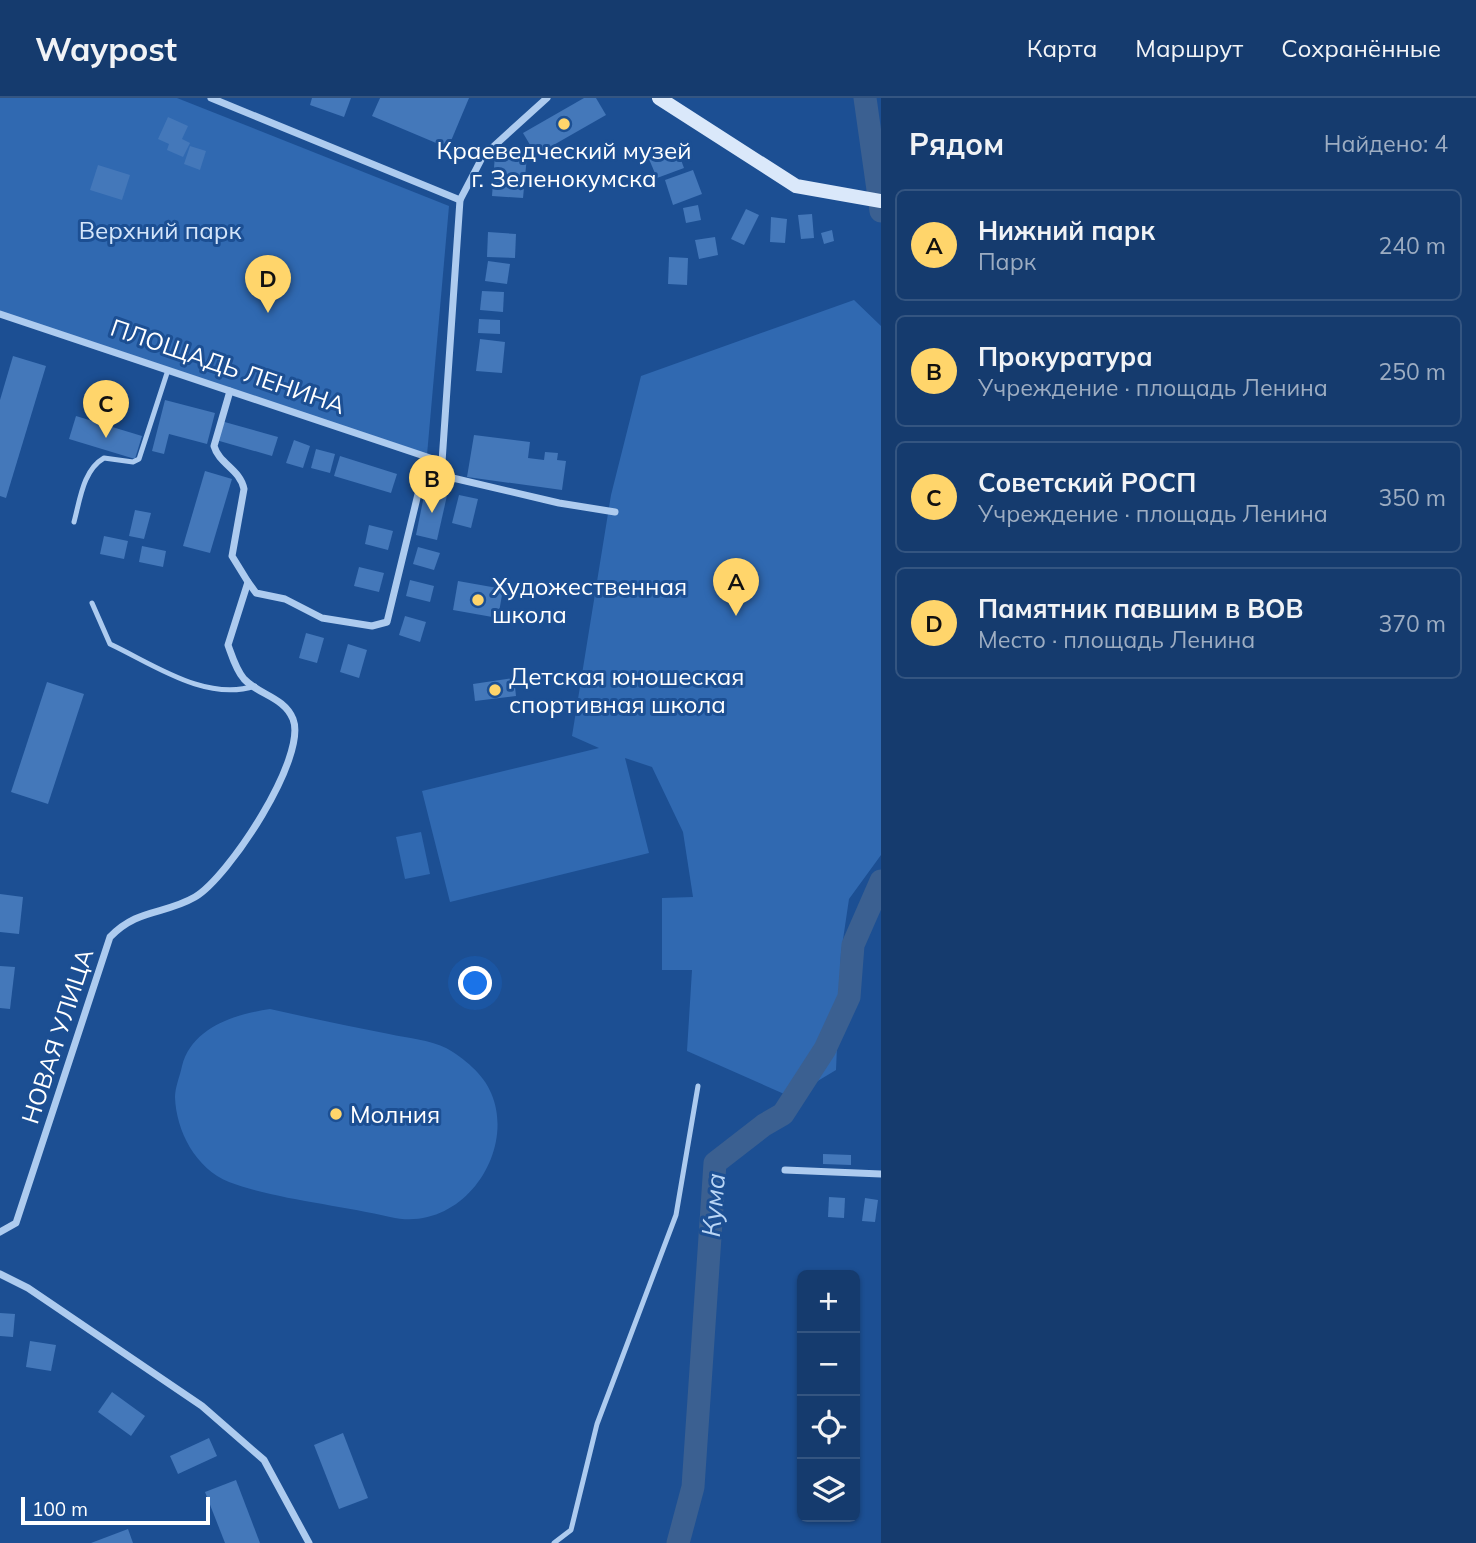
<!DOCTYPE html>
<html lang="ru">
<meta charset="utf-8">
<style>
:root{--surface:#153b6e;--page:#1e4273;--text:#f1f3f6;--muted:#9dadc2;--line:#345581;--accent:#ffd56b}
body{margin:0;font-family:Mulish,sans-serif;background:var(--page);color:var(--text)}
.controls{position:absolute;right:21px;bottom:21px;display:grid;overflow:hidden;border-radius:10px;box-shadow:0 2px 5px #0004}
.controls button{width:63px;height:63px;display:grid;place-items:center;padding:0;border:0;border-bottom:2px solid var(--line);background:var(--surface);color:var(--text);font:35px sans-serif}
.scale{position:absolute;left:21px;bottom:18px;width:189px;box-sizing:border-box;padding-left:7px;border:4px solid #fff;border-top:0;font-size:19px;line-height:24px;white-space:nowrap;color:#fff;-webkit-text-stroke:5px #1c4f93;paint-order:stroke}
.you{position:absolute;left:476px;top:886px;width:24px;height:24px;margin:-18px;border:5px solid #fff;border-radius:50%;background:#1a73e8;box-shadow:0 0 0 10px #1a73e833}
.badge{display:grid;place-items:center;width:46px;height:46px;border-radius:50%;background:var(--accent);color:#111;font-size:23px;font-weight:700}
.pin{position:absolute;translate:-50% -58px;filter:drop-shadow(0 2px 4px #0008)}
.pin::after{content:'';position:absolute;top:37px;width:24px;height:21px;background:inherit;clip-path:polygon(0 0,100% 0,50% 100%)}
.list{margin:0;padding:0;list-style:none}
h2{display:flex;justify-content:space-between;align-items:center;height:91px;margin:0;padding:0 28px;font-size:30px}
h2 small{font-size:23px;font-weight:400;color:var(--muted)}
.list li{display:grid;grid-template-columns:46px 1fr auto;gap:21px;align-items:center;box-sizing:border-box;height:112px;margin:0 14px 14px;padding:0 14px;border:2px solid var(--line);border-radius:10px}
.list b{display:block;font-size:26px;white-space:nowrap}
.list p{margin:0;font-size:23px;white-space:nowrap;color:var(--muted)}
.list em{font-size:23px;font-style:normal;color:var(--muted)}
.icon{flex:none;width:38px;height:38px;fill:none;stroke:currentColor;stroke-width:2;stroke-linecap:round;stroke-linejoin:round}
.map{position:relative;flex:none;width:881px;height:1445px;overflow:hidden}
header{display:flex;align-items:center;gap:42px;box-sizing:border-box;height:98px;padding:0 35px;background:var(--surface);border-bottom:2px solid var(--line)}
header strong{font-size:33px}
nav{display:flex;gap:38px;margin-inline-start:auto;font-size:24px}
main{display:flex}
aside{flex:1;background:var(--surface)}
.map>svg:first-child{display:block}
.green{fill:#3069b1}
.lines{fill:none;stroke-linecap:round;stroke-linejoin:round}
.river{stroke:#3b6091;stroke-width:23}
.building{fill:#4478ba}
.lane{stroke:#adcbef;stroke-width:5}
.street{stroke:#adcbef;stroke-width:7}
.secondary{stroke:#dae8fa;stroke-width:14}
.poi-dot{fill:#ffd56b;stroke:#1c4f93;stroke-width:2.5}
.labels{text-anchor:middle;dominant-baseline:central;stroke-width:6;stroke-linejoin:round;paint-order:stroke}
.poi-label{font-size:24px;fill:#fff;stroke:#1c4f93;text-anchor:start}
.park-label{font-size:24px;fill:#d4e5fa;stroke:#1c4f93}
.street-label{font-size:24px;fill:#fff;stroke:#1c4f93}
.water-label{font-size:26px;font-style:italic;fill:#b9d5f5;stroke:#1c4f93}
</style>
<header>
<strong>Waypost</strong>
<nav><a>Карта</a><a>Маршрут</a><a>Сохранённые</a></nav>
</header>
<main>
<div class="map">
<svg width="881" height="1445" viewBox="0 0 881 1445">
<rect width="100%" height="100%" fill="#1c4f93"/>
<!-- green -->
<g class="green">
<path d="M0,0H177L449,108L427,357L0,214Z"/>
<path d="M854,202L881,228V757L849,801L841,855L836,972L791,999L687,953L692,872H662V800L693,799L683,734L652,669L625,660L649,755L450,804L422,693L599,650L572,638L611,397L641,278Z"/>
<path d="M421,734L430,776L405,781L396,739Z"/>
<path d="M270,911C309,920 349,928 389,936C407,940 430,942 446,950C454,954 465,962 472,969C534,1024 474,1139 390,1119C341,1107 274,1101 229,1084C196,1071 176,1033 175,999C175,989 180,978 182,968C192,929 236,916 270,911Z"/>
</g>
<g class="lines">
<!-- river -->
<g class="river">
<path d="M865,0L881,113"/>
<path d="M678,1445L693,1389L715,1065L764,1027L783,1016L825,951L849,899L853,847L881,783"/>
</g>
</g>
<!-- building -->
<g class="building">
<path d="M312,0H351L344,19L310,7Z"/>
<path d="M380,0H469L448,50L372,18Z"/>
<path d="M584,0H596L606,17L536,57L523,35Z"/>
<path d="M168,19L188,28L182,41L190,45L183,59L167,52L169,46L158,41Z"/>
<path d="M190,48L206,53L200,72L184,66Z"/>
<path d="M677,51L684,70L657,80L649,61Z"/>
<path d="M495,56L527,58L523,100L492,98Z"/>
<path d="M98,67L130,77L122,102L90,92Z"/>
<path d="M693,72L702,96L673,107L665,82Z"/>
<path d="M698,107L701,122L686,125L683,110Z"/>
<path d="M746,111L759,117L744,147L731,141Z"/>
<path d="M812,116L814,140L801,141L798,117Z"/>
<path d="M771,119L787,121L785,145L770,144Z"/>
<path d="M832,132L834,143L824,146L821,135Z"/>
<path d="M488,134L516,136L515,160L487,159Z"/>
<path d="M715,139L718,157L699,161L695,142Z"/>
<path d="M669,159L688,160L687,187L668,186Z"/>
<path d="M488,163L510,166L507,186L485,183Z"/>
<path d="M482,193L504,194L503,214L480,212Z"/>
<path d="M479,221L500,222V236L478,235Z"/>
<path d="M480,241L505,244L502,275L476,273Z"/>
<path d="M13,258L46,268L6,400L0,398V302Z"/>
<path d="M165,302L215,315L207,346L169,336L164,356L152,353Z"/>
<path d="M76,318L142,338L135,361L69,341Z"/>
<path d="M221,323L278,339L272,358L216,342Z"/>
<path d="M474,337L530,344L528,360L544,362L545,354L558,355L557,362L566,363L562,392L467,379Z"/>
<path d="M294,342L310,348L303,370L286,365Z"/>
<path d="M316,351L335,356L330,375L311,370Z"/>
<path d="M340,358L397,376L391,395L334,378Z"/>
<path d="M205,373L232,381L210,455L183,448Z"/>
<path d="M426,388L448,393L437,442L416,437Z"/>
<path d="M459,397L478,401L471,430L452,425Z"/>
<path d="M135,412L151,415L144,441L129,438Z"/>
<path d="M369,427L393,433L388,452L365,446Z"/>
<path d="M104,438L128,443L124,461L100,456Z"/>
<path d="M142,448L166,453L163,469L139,464Z"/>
<path d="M418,449L440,455L434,472L413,466Z"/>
<path d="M359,469L384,475L379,494L354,488Z"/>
<path d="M410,482L434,488L430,504L406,498Z"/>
<path d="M458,483L503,491L498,520L453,512Z"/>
<path d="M405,518L426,524L420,544L399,537Z"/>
<path d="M306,535L324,540L317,565L299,560Z"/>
<path d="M348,546L367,552L359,580L340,574Z"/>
<path d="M514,580L516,598L475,603L473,586Z"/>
<path d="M47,584L84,596L48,706L11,694Z"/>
<path d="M0,796L23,799L19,836L0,834Z"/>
<path d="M0,868L15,869L10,911L0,910Z"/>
<path d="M823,1056L851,1057V1067L823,1066Z"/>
<path d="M829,1099L845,1100L844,1120L828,1119Z"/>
<path d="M865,1100L878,1102L875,1124L862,1123Z"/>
<path d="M0,1215L15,1216L13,1239L0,1238Z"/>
<path d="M30,1243L56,1247L51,1273L26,1269Z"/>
<path d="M112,1294L145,1318L131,1338L98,1314Z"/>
<path d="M343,1335L368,1400L339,1411L314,1347Z"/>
<path d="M209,1340L217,1358L178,1376L170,1358Z"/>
<path d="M236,1382L260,1445H225L205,1394Z"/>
<path d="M128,1431L133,1445H91Z"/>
</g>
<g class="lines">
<!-- lane -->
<g class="lane">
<path d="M74,424C80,402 83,372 104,360L133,364L139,361L168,272"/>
<path d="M92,505L110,546C153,566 205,604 255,588"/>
<path d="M554,1445L571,1432L597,1326L676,1117L698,988"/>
</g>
<!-- street -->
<g class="street">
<path d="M211,0L460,102"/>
<path d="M0,216L442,364L440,377L559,405L615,414"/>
<path d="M442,364L460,102L483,58L547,0"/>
<path d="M248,484L256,495L285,501L322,520L372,528L387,524L418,396L426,385L432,361"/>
<path d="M785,1072L881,1076"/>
<path d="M0,1134L16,1125L110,839C138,810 164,817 195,799C228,780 308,659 293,621C284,599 259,597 244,581C236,572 232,558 228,547L248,484L232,458L244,391C240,371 219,366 214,348L230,293"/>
<path d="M0,1176L28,1190L202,1308L264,1362L309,1445"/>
</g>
<!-- secondary -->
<path class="secondary" d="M659,0L796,88L881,103"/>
</g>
<!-- markers -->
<g class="poi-dot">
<circle cx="564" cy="26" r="7"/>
<circle cx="478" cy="502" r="7"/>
<circle cx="495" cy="592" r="7"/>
<circle cx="336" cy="1016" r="7"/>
</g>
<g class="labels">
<!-- poi labels -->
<g class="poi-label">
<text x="564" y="52" text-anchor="middle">Краеведческий музей<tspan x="564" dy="28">г. Зеленокумска</tspan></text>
<text x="492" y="488">Художественная<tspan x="492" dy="28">школа</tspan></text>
<text x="509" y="578">Детская юношеская<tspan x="509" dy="28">спортивная школа</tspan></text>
<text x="350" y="1016">Молния</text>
</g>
<!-- park labels -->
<g class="park-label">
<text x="160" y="132">Верхний парк</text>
</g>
<!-- street labels -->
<g class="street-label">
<text transform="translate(228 268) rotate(19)">ПЛОЩАДЬ ЛЕНИНА</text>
<text transform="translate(57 938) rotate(-72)">НОВАЯ УЛИЦА</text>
</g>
<!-- water labels -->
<g class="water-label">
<text transform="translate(713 1107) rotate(-85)">Кума</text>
</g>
</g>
</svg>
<div class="controls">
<button>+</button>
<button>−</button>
<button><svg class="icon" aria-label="locate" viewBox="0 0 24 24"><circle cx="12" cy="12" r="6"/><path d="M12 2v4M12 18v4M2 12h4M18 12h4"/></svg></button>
<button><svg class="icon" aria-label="layers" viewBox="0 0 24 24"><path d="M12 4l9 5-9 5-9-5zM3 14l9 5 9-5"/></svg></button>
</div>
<div class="scale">100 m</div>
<div class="you"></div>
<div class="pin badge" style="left:736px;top:518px">A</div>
<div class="pin badge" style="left:432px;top:415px">B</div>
<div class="pin badge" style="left:106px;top:340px">C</div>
<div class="pin badge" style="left:268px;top:215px">D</div>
</div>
<aside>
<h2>Рядом<small>Найдено: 4</small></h2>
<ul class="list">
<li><span class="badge">A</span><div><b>Нижний парк</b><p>Парк</p></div><em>240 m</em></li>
<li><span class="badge">B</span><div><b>Прокуратура</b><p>Учреждение · площадь Ленина</p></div><em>250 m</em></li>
<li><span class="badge">C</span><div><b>Советский РОСП</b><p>Учреждение · площадь Ленина</p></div><em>350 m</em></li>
<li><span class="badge">D</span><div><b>Памятник павшим в ВОВ</b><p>Место · площадь Ленина</p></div><em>370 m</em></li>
</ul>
</aside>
</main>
